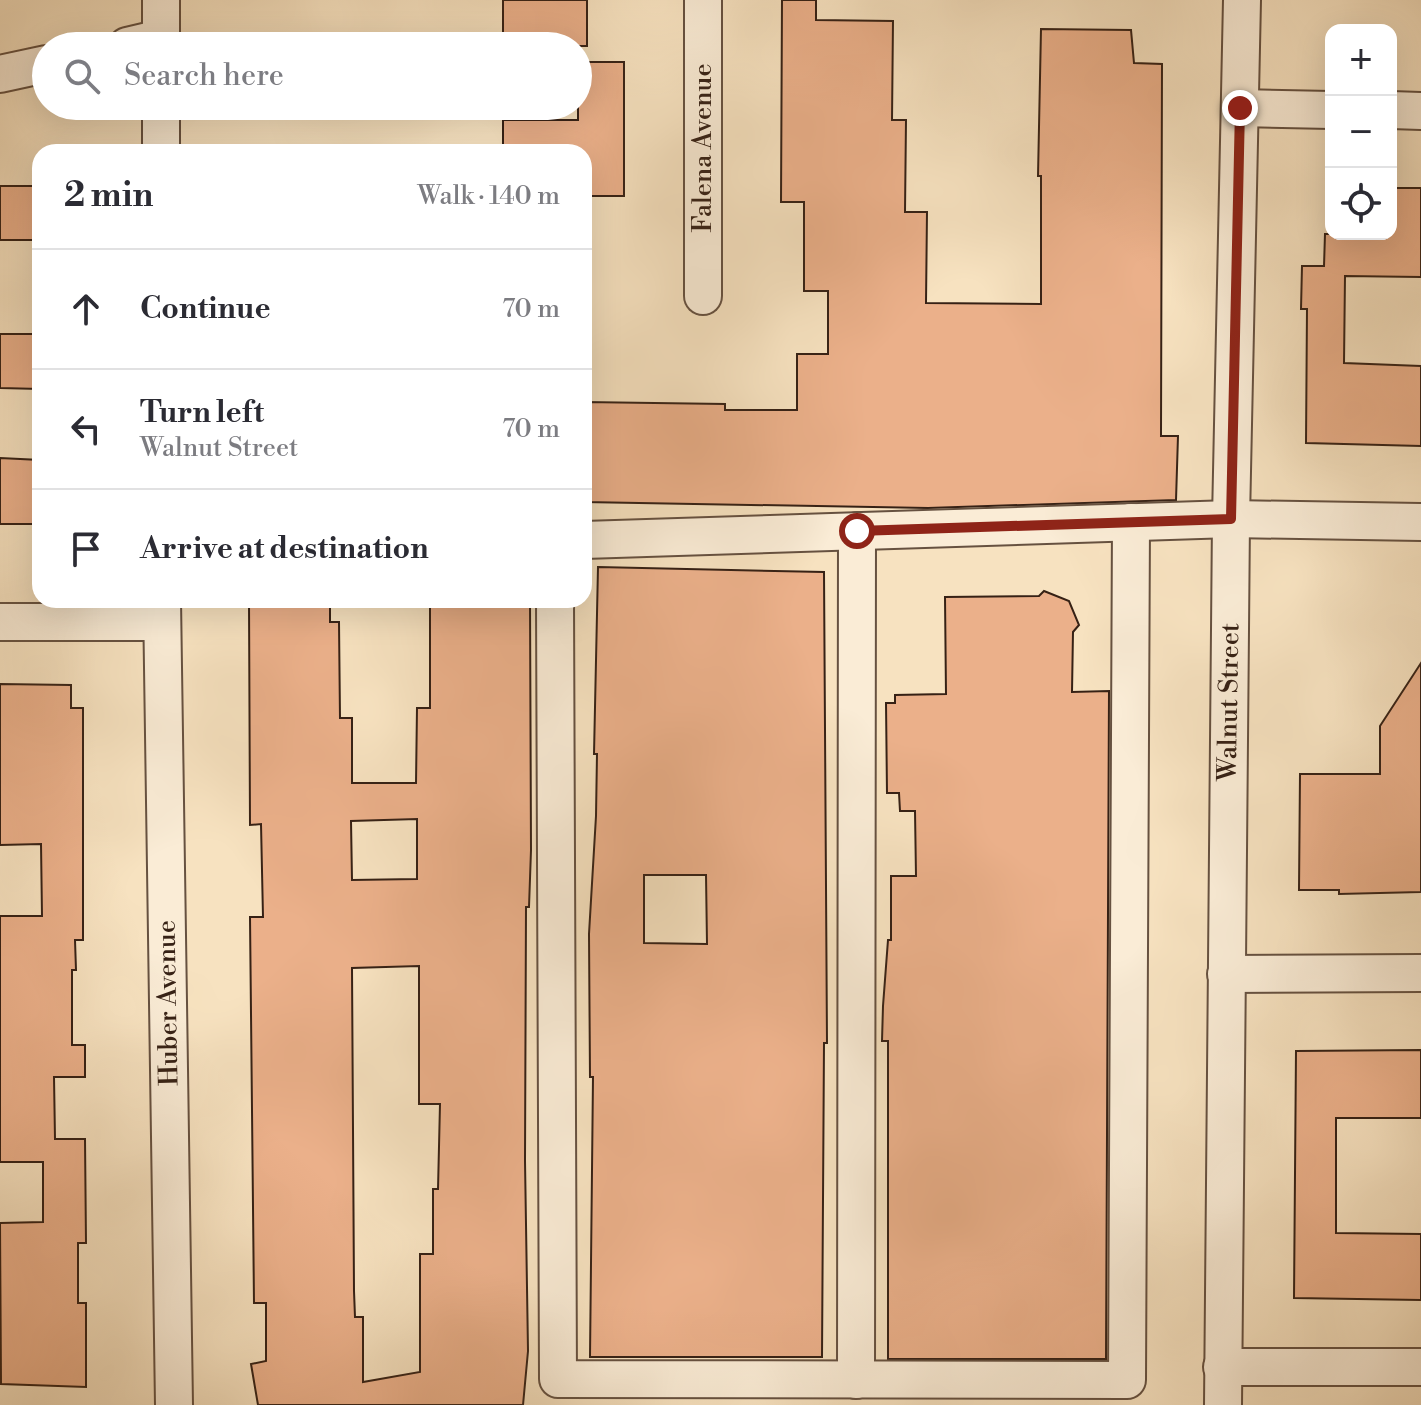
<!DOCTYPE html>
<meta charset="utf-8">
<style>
:root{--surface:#fff;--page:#f2f2f3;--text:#2b2b33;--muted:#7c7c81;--line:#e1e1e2}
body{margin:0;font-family:"Libre Bodoni",serif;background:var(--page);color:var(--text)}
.controls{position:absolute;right:24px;top:24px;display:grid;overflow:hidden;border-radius:16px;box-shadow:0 8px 32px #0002}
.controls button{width:72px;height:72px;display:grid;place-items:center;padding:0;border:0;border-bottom:2px solid var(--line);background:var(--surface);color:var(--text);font:40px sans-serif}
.stop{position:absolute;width:24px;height:24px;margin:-18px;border:6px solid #8f2418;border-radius:50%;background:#fff}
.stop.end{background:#8f2418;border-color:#fff;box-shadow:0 2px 8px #0008}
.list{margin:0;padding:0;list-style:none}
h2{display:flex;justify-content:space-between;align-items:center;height:104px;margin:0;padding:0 32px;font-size:34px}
h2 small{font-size:26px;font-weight:400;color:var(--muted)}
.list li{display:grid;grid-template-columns:52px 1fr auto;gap:24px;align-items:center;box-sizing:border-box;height:120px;padding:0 32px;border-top:2px solid var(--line)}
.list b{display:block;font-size:30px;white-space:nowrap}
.list p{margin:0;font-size:26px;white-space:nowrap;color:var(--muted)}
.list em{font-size:26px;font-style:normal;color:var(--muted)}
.icon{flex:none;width:44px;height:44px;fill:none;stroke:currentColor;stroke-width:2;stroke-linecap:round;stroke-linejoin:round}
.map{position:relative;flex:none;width:1421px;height:1405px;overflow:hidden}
.search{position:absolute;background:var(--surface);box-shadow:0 8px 32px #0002;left:32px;top:32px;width:560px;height:88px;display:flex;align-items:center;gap:20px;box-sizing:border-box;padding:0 28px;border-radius:44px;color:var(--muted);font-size:30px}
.panel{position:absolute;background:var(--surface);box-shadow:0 8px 32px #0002;left:32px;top:144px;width:560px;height:464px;border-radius:24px}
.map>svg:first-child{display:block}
.building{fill:#ebb08a;stroke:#362115;stroke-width:2;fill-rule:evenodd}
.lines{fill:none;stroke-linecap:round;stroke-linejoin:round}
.minor-casing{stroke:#665140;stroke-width:40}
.minor{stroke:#faecd6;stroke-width:36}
.route{stroke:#8f2418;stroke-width:10}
.labels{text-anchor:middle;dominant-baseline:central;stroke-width:8;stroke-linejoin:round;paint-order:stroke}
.street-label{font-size:26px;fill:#362115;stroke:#faecd6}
</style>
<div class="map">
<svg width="1421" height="1405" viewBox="0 0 1421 1405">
<rect width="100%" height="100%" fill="#f7e2c0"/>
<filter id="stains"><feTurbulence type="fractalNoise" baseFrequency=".0025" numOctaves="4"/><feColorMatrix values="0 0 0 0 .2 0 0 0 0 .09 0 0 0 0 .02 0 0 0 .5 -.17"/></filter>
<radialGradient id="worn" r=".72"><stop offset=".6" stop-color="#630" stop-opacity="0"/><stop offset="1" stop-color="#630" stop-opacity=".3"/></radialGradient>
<!-- building -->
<g class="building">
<rect x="503" y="0" width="84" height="46"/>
<path d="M782,0H816V20L893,21L892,120H906L905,212H927L926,303L1041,304V176H1038L1041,29L1131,30L1134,63L1162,64L1161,436H1178L1176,500L928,508L584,502V402L725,404V410H797V354H828V291H804V202H781Z"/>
<path d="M578,62H624V196H584V152H503V120H578Z"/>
<rect x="0" y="186" width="40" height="54"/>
<path d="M1391,188H1421V277L1345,276L1344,363L1421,366V446L1306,443L1307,309H1301L1302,266H1324L1325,234H1391Z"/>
<path d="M0,334H40V389L0,388Z"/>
<path d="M0,458L40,460V524H0Z"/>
<path d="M598,567L824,572L827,1043H824L822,1357H590L593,1077H590L589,934L596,816L597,754H594ZM644,875H706L707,944L644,943Z"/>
<path d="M1044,591L1069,601L1079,625L1073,632L1072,692L1109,691L1106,1359H888V1041H882L883,1006L888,940H891V876H916L915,811H900L899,793H887L886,703H895V695L946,694L945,597L1039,596Z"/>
<path d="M249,600H330V622H339L340,718H352V783H416L417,708H430V600H530L531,850L529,907H526L525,1161L528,1351L523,1405H258L251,1364L266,1361V1303H254L250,917H263L261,824L250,825ZM417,819V879L352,880L351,821ZM419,966V1104H440L438,1189H433V1254H420V1372L363,1382V1317H355L354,1291L352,968Z"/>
<path d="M1421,663V892L1339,894V890H1299L1300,774H1380V726Z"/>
<path d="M0,684L71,685V708H83V940H75L76,970H72V1045H85V1077H54L55,1139H85L86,1243H78V1303H86V1387L1,1384L0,1223L43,1222V1162H0V916H42L41,844L0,845Z"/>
<path d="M1421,1050V1118H1336V1233L1421,1234V1300L1294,1298L1296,1051Z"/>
</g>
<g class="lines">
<!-- minor casing -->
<g class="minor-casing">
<g id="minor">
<path d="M703,0V296"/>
<path d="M127,46L161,38"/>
<path d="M161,46V0"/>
<path d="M0,74L46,64"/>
<path d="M161,106V152"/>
<path d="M1240,108L1331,110"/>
<path d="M1391,110L1421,111"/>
<path d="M584,540L1231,519L1421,522"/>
<path d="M162,600L174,1405"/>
<path d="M555,600L558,1379L1127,1380L1131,522"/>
<path d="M0,622H162"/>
<path d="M1226,974L1421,973"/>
<path d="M1222,1367H1421"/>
<path d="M856,1380L857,531"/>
<path d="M1223,1405L1231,519L1242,0"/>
</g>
</g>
<!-- minor -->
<use href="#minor" class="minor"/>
</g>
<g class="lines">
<!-- route -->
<path class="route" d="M857,531L1231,519L1240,108"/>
</g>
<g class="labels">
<!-- street labels -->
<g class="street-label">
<text transform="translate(703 148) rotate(-90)">Falena Avenue</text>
<text transform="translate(1229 702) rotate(-89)">Walnut Street</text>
<text transform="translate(168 1003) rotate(-91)">Huber Avenue</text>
</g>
</g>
<rect width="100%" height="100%" filter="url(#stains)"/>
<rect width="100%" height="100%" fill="url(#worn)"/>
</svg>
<div class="controls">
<button>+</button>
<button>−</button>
<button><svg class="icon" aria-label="locate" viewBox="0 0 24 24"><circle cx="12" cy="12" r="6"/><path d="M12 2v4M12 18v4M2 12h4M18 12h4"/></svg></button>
</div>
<div class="stop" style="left:857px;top:531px"></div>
<div class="stop end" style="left:1240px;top:108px"></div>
<div class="search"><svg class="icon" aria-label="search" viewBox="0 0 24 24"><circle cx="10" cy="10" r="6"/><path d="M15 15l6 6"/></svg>Search here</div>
<section class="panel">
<h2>2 min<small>Walk · 140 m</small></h2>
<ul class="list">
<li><svg class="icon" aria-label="ahead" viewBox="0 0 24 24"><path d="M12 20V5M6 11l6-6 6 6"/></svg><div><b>Continue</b></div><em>70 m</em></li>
<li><svg class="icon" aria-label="left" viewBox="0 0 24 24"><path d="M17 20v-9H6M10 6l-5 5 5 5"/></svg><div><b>Turn left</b><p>Walnut Street</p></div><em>70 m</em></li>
<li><svg class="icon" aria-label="arrive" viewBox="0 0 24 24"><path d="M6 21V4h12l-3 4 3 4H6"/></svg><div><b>Arrive at destination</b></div></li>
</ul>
</section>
</div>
